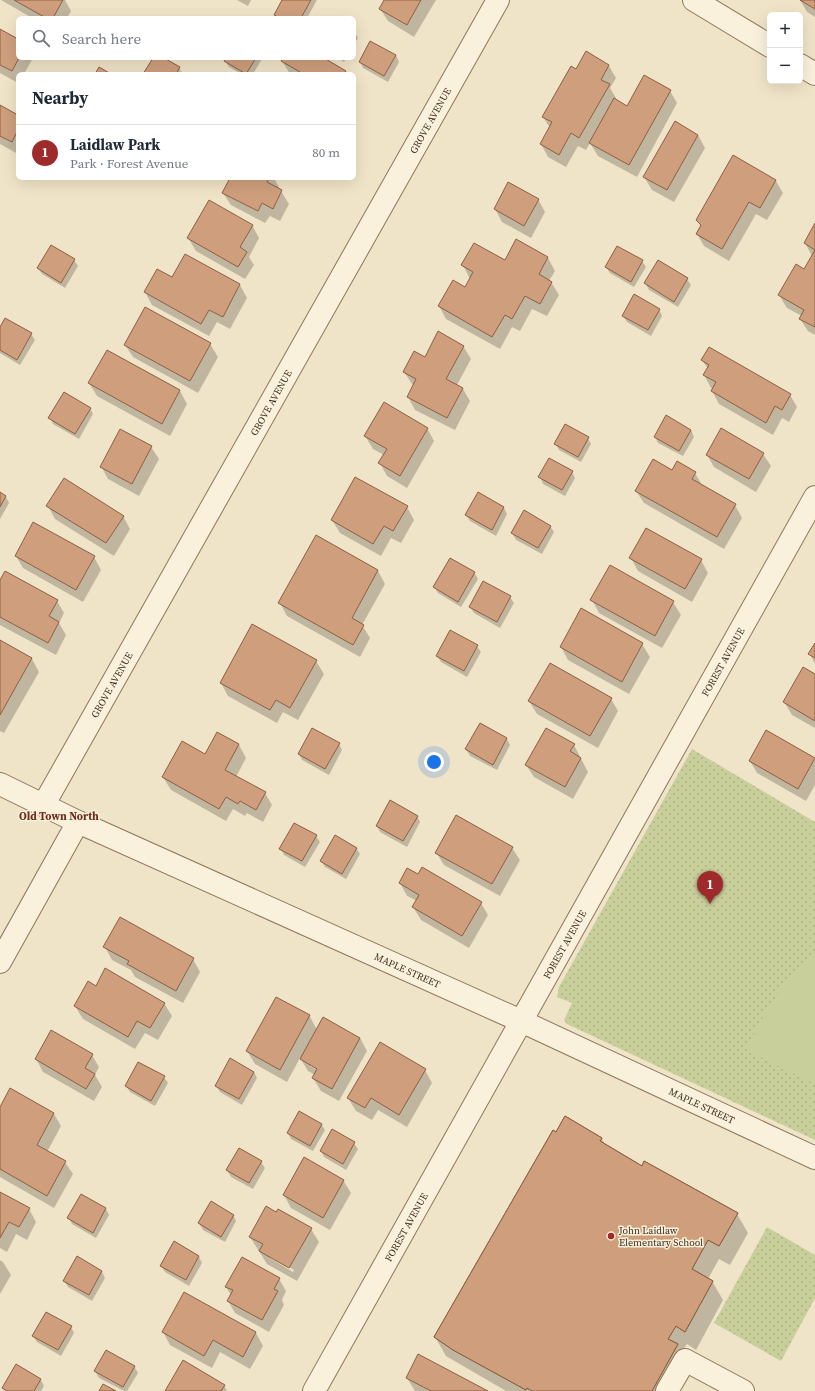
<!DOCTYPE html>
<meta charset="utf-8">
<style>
:root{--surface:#fff;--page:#f2f2f3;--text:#1f2937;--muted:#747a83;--line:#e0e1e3;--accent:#9e2a2b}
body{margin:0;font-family:"Source Serif 4",serif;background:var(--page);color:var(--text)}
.controls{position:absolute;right:12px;top:12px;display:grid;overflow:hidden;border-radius:6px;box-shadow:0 4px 16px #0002}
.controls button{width:36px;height:36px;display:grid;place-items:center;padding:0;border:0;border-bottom:1px solid var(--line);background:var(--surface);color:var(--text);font:20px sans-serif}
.you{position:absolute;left:434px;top:762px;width:14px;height:14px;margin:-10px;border:3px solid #fff;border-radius:50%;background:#1a73e8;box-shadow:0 0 0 6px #1a73e833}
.badge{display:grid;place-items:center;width:26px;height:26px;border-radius:50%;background:var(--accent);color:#fff;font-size:13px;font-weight:700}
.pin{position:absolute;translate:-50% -33px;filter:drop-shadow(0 1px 2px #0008)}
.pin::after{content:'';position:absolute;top:21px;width:14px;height:12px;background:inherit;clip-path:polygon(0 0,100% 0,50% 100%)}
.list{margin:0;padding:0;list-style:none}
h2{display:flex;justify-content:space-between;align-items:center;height:52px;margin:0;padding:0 16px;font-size:17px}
h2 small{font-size:13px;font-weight:400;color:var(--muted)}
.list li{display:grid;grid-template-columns:26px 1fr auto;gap:12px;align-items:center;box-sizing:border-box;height:56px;padding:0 16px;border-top:1px solid var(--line)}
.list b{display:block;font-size:15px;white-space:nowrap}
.list p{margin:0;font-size:13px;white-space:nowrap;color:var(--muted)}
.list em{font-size:13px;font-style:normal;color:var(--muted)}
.icon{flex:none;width:22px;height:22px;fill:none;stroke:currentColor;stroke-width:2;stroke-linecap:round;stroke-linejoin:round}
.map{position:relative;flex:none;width:815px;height:1391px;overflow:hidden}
.search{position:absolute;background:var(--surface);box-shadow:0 4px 16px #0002;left:16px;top:16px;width:340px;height:44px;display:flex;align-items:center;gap:10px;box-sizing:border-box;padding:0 14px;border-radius:6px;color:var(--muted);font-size:15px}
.panel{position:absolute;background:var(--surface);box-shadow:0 4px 16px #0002;left:16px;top:72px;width:340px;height:108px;border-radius:6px}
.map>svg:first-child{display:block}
.green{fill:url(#green-dots)}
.pitch{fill:#c9cf9b}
.shadow{fill:#0003;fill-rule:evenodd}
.building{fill:#cf9f7d;stroke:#8d5f41;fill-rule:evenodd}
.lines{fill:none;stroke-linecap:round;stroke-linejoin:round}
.minor-casing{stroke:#8d765c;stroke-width:24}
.minor{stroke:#faf1dc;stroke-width:22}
.poi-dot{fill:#9e2a2b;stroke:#f7eed8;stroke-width:1.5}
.labels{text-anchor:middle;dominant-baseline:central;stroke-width:3;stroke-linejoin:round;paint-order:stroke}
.street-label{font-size:10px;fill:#3d2e20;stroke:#f7eed8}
.poi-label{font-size:10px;fill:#3d2e20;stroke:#f7eed8;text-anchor:start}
.neighbourhood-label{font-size:11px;font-weight:bold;fill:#6b2e1e;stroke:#f7eed8}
</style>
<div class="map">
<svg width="815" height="1391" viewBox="0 0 815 1391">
<defs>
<pattern id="green-dots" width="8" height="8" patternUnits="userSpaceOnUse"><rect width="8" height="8" fill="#c9cf9b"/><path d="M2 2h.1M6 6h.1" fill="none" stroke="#aeb285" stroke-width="1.8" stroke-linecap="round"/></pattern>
</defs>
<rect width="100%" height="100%" fill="#f0e4c8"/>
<!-- green -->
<g class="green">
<path d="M692,749L815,822V1140L567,1024L564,1020L572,1003L557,997L559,987Z"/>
<path d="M767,1227L815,1255V1298L781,1361L714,1323Z"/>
</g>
<!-- pitch -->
<path class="pitch" d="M815,956V1084L746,1050L761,1020L779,992L801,964Z"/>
<!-- shadow -->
<g class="shadow">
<path d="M1,0H65L71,11L67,18H32Z"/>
<path d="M237,0H251L248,6Z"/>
<path d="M283,0H317L307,18H277L275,15Z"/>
<path d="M385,0H436L414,37L388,21L380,9Z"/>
<path d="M800,0H815V17L807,12Z"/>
<path d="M0,30L18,40V58H33L24,74H18V83L0,73Z"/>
<path d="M354,31L358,38L354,44Z"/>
<path d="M396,55L399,62L388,82L363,68L360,62Z"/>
<path d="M154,58H162L179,68L183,74H145Z"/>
<path d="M227,58H261L262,59L253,74H241L229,67L225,61Z"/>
<path d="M284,58H322L345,71L347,74H290L282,61Z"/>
<path d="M338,58H346L344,62Z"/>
<path d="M609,66L616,78L610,88L616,98L615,100L628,107L670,91L677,103L637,177L598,156L590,143L586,150L578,146L566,167L548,157L541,144L550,128L543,117L576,70Z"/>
<path d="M0,106L18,116V154L0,144Z"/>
<path d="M698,135L705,148L674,202L652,190L644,177Z"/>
<path d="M231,178H274L279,187L278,189L281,191L289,204L280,221L270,216L265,223L231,205L223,193Z"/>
<path d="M776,181L783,193L767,220L756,214L729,261L704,246L697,234L701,227L697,220Z"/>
<path d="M538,199L545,212L531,238L502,222L495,209Z"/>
<path d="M252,225L259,238L249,257L254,265L245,279L196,251L188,238Z"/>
<path d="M815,225V335L808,331L800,319L802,316L787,308L779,295L804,270L812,256L805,243Z"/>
<path d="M517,240L548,258L555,271L549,281L551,282L559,295L547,316L532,309L520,331L512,327L500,349L446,319L439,306L465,288L470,279L463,265L505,261Z"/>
<path d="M185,255L240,285L247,298L230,329L217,322L209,336L152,305L145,292L173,278Z"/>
<path d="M74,260L78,266L65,288L42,274L38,268Z"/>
<path d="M642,261L646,267L634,287L610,273L606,267Z"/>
<path d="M658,262L687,279L691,285L678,307L649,290L645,283Z"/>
<path d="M659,309L662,316L651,336L627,322L623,316Z"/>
<path d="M6,319L31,334L35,340L20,365L0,353V329Z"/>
<path d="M210,344L218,357L198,393L133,357L125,345Z"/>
<path d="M463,346L471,359L457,385L463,389L470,401L455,430L415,410L408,397L414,386L412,384L404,372L425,358Z"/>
<path d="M702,360L790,395L797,407L789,422L782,418L773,435L719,404L712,391L714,389L711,388L704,375L708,369Z"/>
<path d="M89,383L180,391L187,404L170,436L97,396Z"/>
<path d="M90,408L93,414L79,439L53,424L50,418Z"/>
<path d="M427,428L434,441L407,488L387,476L380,463L384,455L373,449L365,436Z"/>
<path d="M691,430L694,437L683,456L658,443L655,437Z"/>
<path d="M588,438L591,444L581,462L559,450L556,444Z"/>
<path d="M151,447L159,459L139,496L108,479L101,466Z"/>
<path d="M763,454L771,466L756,492L714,467L707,455Z"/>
<path d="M572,472L575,478L565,496L543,484L540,477Z"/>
<path d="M695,473L702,485L735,505L742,518L724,549L644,503L636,491Z"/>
<path d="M0,494L6,497L9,503L0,519Z"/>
<path d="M478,494L504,508L507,514L496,536L470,521L466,515Z"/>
<path d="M48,506L123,516L130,529L114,556L55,519Z"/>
<path d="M407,507L414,520L401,543L391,538L381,556L340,533L332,520Z"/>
<path d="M550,526L554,532L542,554L516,540L512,533Z"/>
<path d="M16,556L94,557L101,570L83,602L23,568Z"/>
<path d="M631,558L701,560L708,573L692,602L638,571Z"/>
<path d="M378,571L385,584L362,625L370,638L360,657L287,616L280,603Z"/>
<path d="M474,572L478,579L461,607L438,593L434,587Z"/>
<path d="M0,582L57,601L64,613L59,623L66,635L56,655L0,625Z"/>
<path d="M510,597L514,603L500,628L474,613L470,607Z"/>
<path d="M592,600L673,602L681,615L662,648L599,613Z"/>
<path d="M0,641L32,659L39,672L4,733L0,731Z"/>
<path d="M642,644L650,657L629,694L568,660L561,647Z"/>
<path d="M815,645V664L810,654Z"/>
<path d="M477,646L481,652L467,677L441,662L437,656Z"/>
<path d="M316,661L324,674L298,720L283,712L277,723L228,696L221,683Z"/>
<path d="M815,675V728L792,715L784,702Z"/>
<path d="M611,699L618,711L598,748L537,714L529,701Z"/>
<path d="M480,725L507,739L510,745L497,770L470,756L466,749Z"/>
<path d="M766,731L815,759V785L806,801L757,773L750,761Z"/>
<path d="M217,733L239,745L246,758L236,777L265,793L272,805L263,822L247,813L245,816L233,809L226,821L171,790L163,777L206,755Z"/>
<path d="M339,744L342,750L329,775L302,760L299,754Z"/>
<path d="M574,745L588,772L573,799L534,777L526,765Z"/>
<path d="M417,816L420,822L407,847L380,832L377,826Z"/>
<path d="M316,836L320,842L305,867L284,855L281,849Z"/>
<path d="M356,848L360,854L346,879L325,867L321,861Z"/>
<path d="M512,848L520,860L500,896L444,865L436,852Z"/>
<path d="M400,883L481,903L488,915L469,948L421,920L413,907L417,901L407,896Z"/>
<path d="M105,947L193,959L200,972L183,1003L135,977L131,970L112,960Z"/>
<path d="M96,987L164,1003L172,1016L158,1040L145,1033L135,1049L83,1019L75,1006Z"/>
<path d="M309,1015L317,1030L360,1038L367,1051L339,1101L321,1091L313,1078L315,1075L308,1071L300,1058L287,1082L255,1064L247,1051ZM310,1064L321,1072L310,1066Z"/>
<path d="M92,1055L99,1067L95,1075L102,1087L94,1101L43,1072L36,1059Z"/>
<path d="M425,1070L432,1083L407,1127L378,1110L372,1120L356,1111L348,1098Z"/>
<path d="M254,1072L257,1078L242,1105L220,1092L216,1086Z"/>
<path d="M164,1077L168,1083L155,1106L130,1092L126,1086Z"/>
<path d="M10,1090L54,1114L61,1126L47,1152L65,1162L73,1174L54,1208L0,1177V1109Z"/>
<path d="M565,1117L602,1139L606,1146L642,1167L737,1214L748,1233L730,1265L719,1259L708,1279L712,1281L723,1300L696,1350L687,1344L681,1353L673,1391H506L446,1356L435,1337Z"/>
<path d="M321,1124L325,1130L313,1151L291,1139L288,1133Z"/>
<path d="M354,1143L358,1149L346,1170L324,1157L321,1151Z"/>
<path d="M261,1162L265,1168L253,1189L231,1177L227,1170Z"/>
<path d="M343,1180L351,1193L330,1230L291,1208L284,1195Z"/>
<path d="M0,1193L29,1209L36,1222L27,1240L16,1234L7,1252L0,1248Z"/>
<path d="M81,1196L106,1209L109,1215L96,1238L72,1224L69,1218Z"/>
<path d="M233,1215L236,1221L225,1242L203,1230L199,1223Z"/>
<path d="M311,1229L319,1242L297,1281L267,1264L250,1237ZM270,1256L294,1270L293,1272L270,1258Z"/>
<path d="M174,1243L199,1257L202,1263L189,1286L165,1272L161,1266Z"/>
<path d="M77,1258L102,1272L105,1278L92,1301L68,1287L64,1281Z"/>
<path d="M0,1260L3,1262L11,1275L0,1294Z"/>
<path d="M279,1279L286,1291L282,1300L284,1305L269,1332L235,1313L228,1301L231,1295L226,1287Z"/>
<path d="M184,1294L256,1333L263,1346L250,1369L220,1352L212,1368L170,1345L163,1332Z"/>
<path d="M71,1327L74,1333L61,1356L37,1342L33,1336Z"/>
<path d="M16,1366L41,1380L44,1386L41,1391H5L3,1388Z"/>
<path d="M134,1366L138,1373L127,1391H124L99,1378L95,1371Z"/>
<path d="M407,1378L486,1391H415Z"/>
<path d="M224,1385L227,1391H166Z"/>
</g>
<!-- building -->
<g class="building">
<path d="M14,0H63L53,18H46Z"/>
<path d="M282,0H311L301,18H280L274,15Z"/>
<path d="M384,0H421L407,25L379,9Z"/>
<path d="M800,0H815V9Z"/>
<path d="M0,29L18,39V58H19L12,71L0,65Z"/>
<path d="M370,41L396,55L384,76L359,62Z"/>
<path d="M586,51L609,65L601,80L610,84L579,138L571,133L559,155L540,144L552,122L542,117L571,66L576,69Z"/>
<path d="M153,58H164L180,67L176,74H143Z"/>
<path d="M226,58H256L246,74L224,61Z"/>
<path d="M283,58H324L346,71L344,74H299L300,72L281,61Z"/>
<path d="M99,67L111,74H95Z"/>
<path d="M644,75L671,90L629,165L589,143L614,98L627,106Z"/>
<path d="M0,105L18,115V130L12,142L0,136Z"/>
<path d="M675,121L698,135L667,190L643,177Z"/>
<path d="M733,155L776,180L760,208L749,202L722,249L696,234L701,225L696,220Z"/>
<path d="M230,178H270L267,182L282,190L273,209L262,203L258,211L222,193Z"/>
<path d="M508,182L539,199L524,226L494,209Z"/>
<path d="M209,200L253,225L240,247L247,252L238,267L187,238Z"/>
<path d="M815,223V250L804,243Z"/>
<path d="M516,239L548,257L539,274L552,282L540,304L525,296L512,319L505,315L492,337L438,306L453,280L465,287L473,272L461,265L474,243L505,260Z"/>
<path d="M51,245L75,259L61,283L37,268Z"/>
<path d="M617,246L643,260L631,282L605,267Z"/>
<path d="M815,250V327L799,319L804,310L778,295L796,264L804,269Z"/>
<path d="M185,254L240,284L223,317L209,310L201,324L144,292L157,269L172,277Z"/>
<path d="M658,260L688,278L674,302L644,283Z"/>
<path d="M634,294L660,309L648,330L622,316Z"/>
<path d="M145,307L211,343L190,381L124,345Z"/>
<path d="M5,318L32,333L17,360L0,350V327Z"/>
<path d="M438,331L464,346L446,379L463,388L447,418L407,397L416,379L403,372L414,351L425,357Z"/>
<path d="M709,347L791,394L782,410L775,406L766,423L711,391L716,382L703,375L709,365L701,360Z"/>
<path d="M107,350L180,390L162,424L88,383Z"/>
<path d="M64,392L91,408L75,434L48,418Z"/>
<path d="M384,402L428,428L400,476L378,463L387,449L364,436Z"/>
<path d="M666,415L691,430L679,451L654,437Z"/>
<path d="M565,424L589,437L578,457L554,444Z"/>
<path d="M721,428L764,453L749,479L706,455Z"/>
<path d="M120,429L152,446L132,484L100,467Z"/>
<path d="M549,458L573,471L562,490L538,477Z"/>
<path d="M653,459L672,470L677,461L696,472L692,479L736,504L717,537L635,491Z"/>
<path d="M355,477L408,506L393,531L384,526L373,544L331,520Z"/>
<path d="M64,478L124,516L106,543L46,506Z"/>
<path d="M0,492L6,496L0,507Z"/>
<path d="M478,492L504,507L492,530L465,515Z"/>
<path d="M524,510L551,526L538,548L511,533Z"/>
<path d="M33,522L95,556L76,590L15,556Z"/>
<path d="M646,528L702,559L685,589L629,558Z"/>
<path d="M316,535L378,570L352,618L364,625L353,645L278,603Z"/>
<path d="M450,558L475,572L458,602L433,587Z"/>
<path d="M610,565L674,601L655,636L590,600Z"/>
<path d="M5,571L58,600L49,616L59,622L48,643L0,617V580Z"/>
<path d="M483,581L511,596L497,622L469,607Z"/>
<path d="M581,608L643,643L622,682L560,647Z"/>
<path d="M252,624L317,660L290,708L276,700L270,710L220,683Z"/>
<path d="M450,630L478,645L464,671L436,656Z"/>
<path d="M0,640L32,658L0,715Z"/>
<path d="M815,643V658L808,654Z"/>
<path d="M550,663L612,698L590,736L528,701Z"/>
<path d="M803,667L815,674V721L783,702Z"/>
<path d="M480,723L507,738L493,765L465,749Z"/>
<path d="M312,728L340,743L325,769L298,754Z"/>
<path d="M546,728L575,744L570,751L581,758L565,787L525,765Z"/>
<path d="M766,730L815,758L798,789L749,761Z"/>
<path d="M217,732L239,744L225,770L266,792L256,810L240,801L238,804L226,797L219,809L162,777L182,741L205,754Z"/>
<path d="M390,800L418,816L403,841L376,826Z"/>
<path d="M456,815L513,847L492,884L435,853Z"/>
<path d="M294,823L317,835L302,861L279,849Z"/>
<path d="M335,835L357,848L342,874L320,861Z"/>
<path d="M422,867L482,902L462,936L412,907L419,895L399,883L407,868L418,874Z"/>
<path d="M120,917L194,958L176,991L127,964L129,961L103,947Z"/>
<path d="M105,968L165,1003L150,1028L137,1021L128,1037L74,1006L88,981L96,986Z"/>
<path d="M276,997L310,1015L280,1070L246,1051Z"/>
<path d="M323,1017L360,1038L332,1089L312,1078L317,1069L300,1059Z"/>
<path d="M51,1030L93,1054L85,1068L95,1074L86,1089L35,1059Z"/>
<path d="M380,1042L426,1069L399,1115L371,1098L365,1108L347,1098Z"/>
<path d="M230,1058L254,1072L239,1099L215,1086Z"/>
<path d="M138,1062L165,1076L151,1101L125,1086Z"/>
<path d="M10,1088L54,1113L37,1145L66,1161L47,1196L0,1169V1107Z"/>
<path d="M299,1111L322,1124L310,1146L287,1133Z"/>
<path d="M565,1116L602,1138L600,1141L642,1166L644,1161L738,1213L719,1246L708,1240L692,1269L713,1281L685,1332L676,1326L668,1339L678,1344L652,1391H532L527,1388L526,1390L453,1350L434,1337L553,1130L556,1132ZM592,1219L631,1241L582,1326L544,1305Z"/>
<path d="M565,1116L602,1138L600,1141L642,1166L644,1161L738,1213L719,1246L708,1240L692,1269L713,1281L685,1332L676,1326L668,1339L678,1344L652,1391H532L527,1388L526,1390L453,1350L434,1337L553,1130L556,1132Z"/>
<path d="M332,1129L355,1142L343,1164L320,1151Z"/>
<path d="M239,1148L262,1161L249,1183L226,1170Z"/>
<path d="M304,1157L344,1180L323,1218L283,1195Z"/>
<path d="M0,1192L30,1208L19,1227L9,1222L0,1238Z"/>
<path d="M81,1194L106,1208L93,1233L67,1218Z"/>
<path d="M211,1201L234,1215L221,1237L198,1223Z"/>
<path d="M266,1206L276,1212L278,1209L312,1228L289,1268L259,1251L263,1244L249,1237Z"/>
<path d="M174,1241L199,1256L186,1280L160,1266Z"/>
<path d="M77,1256L102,1271L89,1295L63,1281Z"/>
<path d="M242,1257L280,1278L274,1289L278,1291L262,1320L227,1301L233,1290L225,1287Z"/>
<path d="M184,1292L256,1332L243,1357L213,1340L204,1356L162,1332Z"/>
<path d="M46,1312L72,1326L58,1350L32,1336Z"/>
<path d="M106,1350L135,1366L123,1387L94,1371Z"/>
<path d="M418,1354L488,1391H431L406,1378Z"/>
<path d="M183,1360L225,1385L221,1391H165Z"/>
<path d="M16,1364L41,1379L34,1391H7L2,1388Z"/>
<path d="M103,1384L116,1391H99Z"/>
</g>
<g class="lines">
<!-- minor casing -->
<g class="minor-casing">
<g id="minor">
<path d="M694,0L770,46"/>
<path d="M800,65L815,74"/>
<path id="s1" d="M0,784L78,822L521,1021L815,1158"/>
<path id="s2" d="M44,804L498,0"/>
<path d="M0,962L78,822"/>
<path id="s3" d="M314,1391L815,497"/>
<path d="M667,1391L685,1360L743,1391"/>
</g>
</g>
<!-- minor -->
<use href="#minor" class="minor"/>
</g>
<!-- markers -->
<circle class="poi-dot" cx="611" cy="1236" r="4"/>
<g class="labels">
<!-- street labels -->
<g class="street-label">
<text stroke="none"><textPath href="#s2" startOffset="785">GROVE AVENUE</textPath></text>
<text stroke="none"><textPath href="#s2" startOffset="461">GROVE AVENUE</textPath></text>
<text stroke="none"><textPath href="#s3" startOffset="836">FOREST AVENUE</textPath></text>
<text stroke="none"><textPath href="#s2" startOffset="137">GROVE AVENUE</textPath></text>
<text stroke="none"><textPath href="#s3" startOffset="512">FOREST AVENUE</textPath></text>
<text stroke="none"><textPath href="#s1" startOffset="448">MAPLE STREET</textPath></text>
<text stroke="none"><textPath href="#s1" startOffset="772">MAPLE STREET</textPath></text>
<text stroke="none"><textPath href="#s3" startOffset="188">FOREST AVENUE</textPath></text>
</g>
<!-- poi labels -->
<g class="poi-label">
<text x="619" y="1230">John Laidlaw<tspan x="619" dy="12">Elementary School</tspan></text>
</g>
<!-- neighbourhood labels -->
<g class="neighbourhood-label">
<text x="59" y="816">Old Town North</text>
</g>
</g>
</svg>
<div class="controls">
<button>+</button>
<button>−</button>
</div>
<div class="you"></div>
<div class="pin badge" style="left:710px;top:904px">1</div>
<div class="search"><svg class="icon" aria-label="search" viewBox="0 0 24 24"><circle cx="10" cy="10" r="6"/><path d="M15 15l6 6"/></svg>Search here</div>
<section class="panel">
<h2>Nearby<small></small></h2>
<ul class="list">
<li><span class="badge">1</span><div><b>Laidlaw Park</b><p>Park · Forest Avenue</p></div><em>80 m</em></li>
</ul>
</section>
</div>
